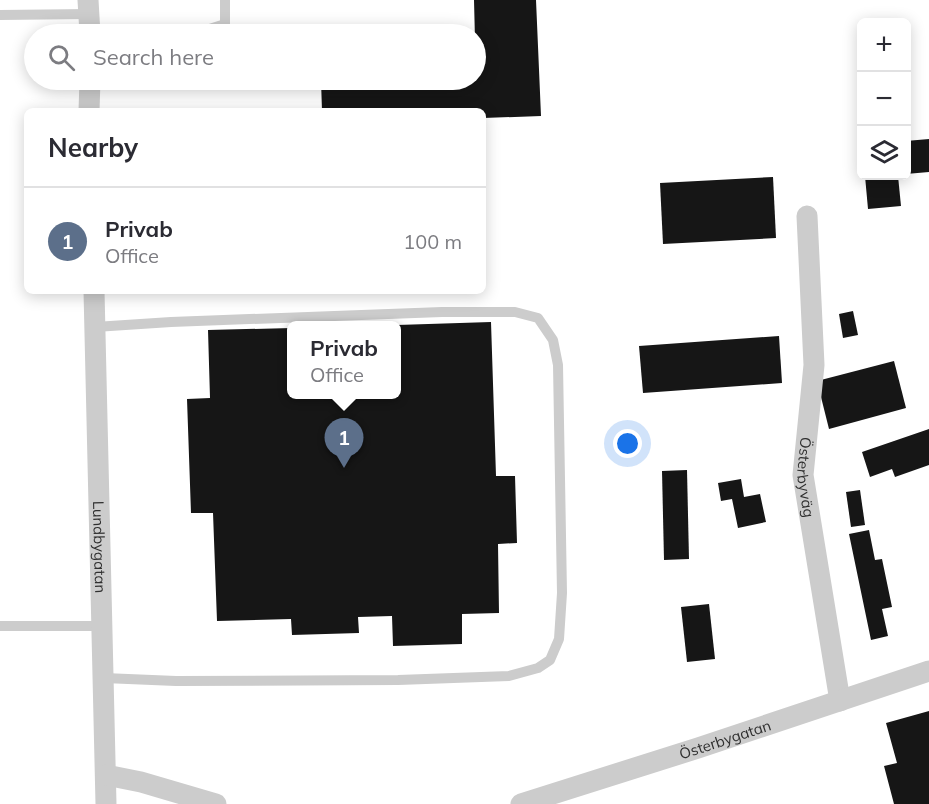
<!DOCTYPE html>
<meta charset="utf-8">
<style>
:root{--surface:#fff;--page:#f2f2f3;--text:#2b2b33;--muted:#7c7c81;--line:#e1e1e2;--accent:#1a73e8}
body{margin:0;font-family:Mulish,sans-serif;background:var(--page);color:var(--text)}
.controls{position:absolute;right:18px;top:18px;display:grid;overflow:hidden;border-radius:9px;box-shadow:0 3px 15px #0003}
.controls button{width:54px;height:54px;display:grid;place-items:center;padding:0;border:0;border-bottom:2px solid var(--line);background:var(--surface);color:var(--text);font:30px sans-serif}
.you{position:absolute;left:628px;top:444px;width:21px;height:21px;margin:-15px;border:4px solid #fff;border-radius:50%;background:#1a73e8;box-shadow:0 0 0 9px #1a73e833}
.badge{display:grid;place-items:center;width:39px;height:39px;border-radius:50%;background:var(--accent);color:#fff;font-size:20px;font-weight:700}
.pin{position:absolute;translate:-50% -50px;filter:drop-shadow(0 2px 3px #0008)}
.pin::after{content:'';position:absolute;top:32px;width:21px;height:18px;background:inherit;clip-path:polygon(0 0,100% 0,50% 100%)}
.popup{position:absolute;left:287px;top:321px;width:114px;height:78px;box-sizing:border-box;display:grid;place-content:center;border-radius:9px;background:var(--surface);filter:drop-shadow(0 2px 4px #0005);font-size:20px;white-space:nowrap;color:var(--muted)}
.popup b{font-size:22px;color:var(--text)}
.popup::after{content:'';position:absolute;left:50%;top:100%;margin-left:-12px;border:12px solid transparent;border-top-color:var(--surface)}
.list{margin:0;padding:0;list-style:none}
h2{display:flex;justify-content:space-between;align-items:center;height:78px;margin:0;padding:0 24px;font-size:26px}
h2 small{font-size:20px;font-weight:400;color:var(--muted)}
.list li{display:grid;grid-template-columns:39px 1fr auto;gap:18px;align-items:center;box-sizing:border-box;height:108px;padding:0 24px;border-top:2px solid var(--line)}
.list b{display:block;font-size:22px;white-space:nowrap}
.list p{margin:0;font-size:20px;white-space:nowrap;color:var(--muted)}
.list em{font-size:20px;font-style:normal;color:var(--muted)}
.icon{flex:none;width:33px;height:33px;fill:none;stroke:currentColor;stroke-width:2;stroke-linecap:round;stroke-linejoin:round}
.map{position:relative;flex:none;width:929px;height:804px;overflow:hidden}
.search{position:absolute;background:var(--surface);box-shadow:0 3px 15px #0003;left:24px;top:24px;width:462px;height:66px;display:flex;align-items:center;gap:15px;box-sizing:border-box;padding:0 21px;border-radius:33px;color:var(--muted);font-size:22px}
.panel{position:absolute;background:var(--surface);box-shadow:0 3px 15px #0003;left:24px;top:108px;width:462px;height:186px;border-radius:9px}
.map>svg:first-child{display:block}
.building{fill:#161616}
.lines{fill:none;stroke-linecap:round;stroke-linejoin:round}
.service{stroke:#ccc;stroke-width:10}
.minor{stroke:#ccc;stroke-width:21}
.labels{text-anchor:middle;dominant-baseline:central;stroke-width:6;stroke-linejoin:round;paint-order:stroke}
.street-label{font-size:15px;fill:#2f2f2f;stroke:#fff}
</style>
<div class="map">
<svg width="929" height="804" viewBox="0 0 929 804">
<rect width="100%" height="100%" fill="#fff"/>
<!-- building -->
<g class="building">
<path d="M474,0H536L541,116L483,118V111H322L321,80H476Z"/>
<path d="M929,139V172L906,174V141Z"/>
<path d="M865,176H898L901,206L868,209Z"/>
<path d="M773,177L776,238L663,244L660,183Z"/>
<path d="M853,311L858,335L843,338L839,314Z"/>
<path d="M491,322L496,476H515L517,543L498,544L499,613L462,614V644L393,646L392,616L358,617L359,633L292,635L291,619L217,621L213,513H191L187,399L210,398L208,330L292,328V394H397V325Z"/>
<path d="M779,336L782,383L643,393L639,346Z"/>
<path d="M894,361L906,408L829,429L817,381Z"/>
<path d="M929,429V465L895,477L892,469L870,477L862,452Z"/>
<path d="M687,470L689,559L664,560L662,471Z"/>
<path d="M741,479L744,497L760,494L766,522L738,528L732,499L721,501L718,483Z"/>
<path d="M860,490L865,525L851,527L846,492Z"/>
<path d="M869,530L875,560L882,559L892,607L882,609L888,636L871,640L849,534Z"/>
<path d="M709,604L715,659L687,662L681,607Z"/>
<path d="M929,711V804H894L884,766L897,763L886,723Z"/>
</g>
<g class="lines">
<!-- service -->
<g class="service">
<path d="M0,15L89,14"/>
<path d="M194,34L225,24V0"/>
<path d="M95,327L171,322L442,312H515L538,318L553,340L558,365L562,593L559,639L550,660L538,668L509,676L398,680L176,681L104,678"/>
<path d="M0,626H103"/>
</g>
<!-- minor -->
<g class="minor">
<path d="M88,0L90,34"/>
<path d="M89,111L90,80"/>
<path id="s1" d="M807,216L814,365L803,475L840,701"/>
<path id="s2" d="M94,291L106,804"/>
<path d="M106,775L141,782L216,804"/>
<path id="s3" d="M521,804L698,748L929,671"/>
</g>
</g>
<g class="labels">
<!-- street labels -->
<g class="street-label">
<text stroke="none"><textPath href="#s1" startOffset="262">Österbyväg</textPath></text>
<text stroke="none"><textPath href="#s2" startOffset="256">Lundbygatan</textPath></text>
<text stroke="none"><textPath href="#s3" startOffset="214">Österbygatan</textPath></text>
</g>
</g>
</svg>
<div class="controls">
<button>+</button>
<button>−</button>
<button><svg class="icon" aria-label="layers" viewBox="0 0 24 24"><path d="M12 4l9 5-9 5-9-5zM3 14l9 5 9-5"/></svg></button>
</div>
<div class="you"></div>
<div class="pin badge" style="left:344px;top:468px;background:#5c6f8a">1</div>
<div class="popup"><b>Privab</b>Office</div>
<div class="search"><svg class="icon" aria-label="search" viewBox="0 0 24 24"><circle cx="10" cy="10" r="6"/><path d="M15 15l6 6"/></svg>Search here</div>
<section class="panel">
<h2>Nearby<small></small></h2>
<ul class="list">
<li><span class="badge" style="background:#5c6f8a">1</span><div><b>Privab</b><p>Office</p></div><em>100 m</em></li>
</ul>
</section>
</div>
